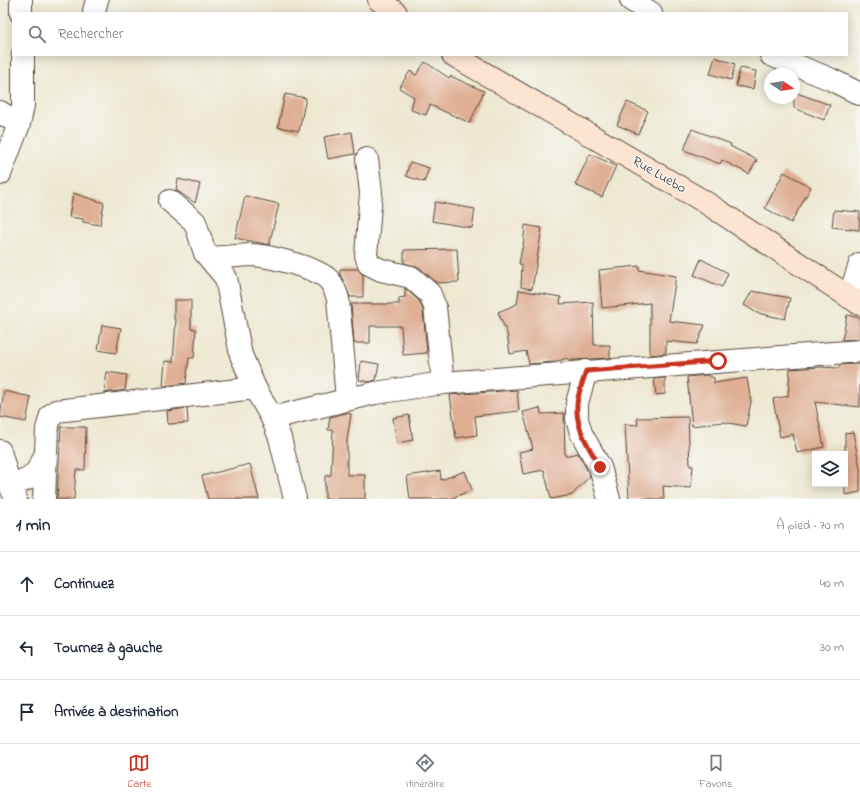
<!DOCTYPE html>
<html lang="fr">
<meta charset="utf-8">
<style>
:root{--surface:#fff;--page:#f6f6f7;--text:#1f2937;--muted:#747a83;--line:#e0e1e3;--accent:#c8321e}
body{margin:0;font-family:"Indie Flower",sans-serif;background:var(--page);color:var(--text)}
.controls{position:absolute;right:12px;bottom:12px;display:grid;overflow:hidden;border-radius:0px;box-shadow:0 2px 10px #0003}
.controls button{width:36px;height:36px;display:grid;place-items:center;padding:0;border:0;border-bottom:1px solid var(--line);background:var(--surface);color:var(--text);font:20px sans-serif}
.compass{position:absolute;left:764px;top:68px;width:36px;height:36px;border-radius:50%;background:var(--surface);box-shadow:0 2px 10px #0003;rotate:102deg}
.stop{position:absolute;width:12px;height:12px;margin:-9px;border:3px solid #c8321e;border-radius:50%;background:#fff}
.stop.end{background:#c8321e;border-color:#fff;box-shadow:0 1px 4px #0008}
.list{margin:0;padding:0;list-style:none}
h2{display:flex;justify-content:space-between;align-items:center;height:52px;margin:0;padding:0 16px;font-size:17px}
h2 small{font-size:13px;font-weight:400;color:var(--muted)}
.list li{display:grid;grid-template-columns:26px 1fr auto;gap:12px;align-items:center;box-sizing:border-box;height:64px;padding:0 16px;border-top:1px solid var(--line)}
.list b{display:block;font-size:15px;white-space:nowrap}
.list em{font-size:13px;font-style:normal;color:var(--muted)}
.icon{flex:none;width:22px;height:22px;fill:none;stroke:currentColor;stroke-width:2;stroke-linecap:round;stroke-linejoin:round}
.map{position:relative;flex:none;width:860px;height:499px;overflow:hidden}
.search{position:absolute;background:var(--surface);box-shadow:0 2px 10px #0003;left:12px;right:12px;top:12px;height:44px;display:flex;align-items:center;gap:10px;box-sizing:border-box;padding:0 14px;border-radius:0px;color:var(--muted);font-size:15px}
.sheet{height:244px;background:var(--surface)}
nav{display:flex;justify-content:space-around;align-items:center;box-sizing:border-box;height:56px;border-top:1px solid var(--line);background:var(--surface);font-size:11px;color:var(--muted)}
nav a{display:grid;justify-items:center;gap:2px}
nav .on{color:var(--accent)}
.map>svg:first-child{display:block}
.building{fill:#dfae93}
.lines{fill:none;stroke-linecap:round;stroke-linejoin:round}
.street-casing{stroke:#564639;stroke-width:24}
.secondary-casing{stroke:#564639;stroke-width:24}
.street{stroke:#fff;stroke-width:22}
.secondary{stroke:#fde4d1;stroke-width:22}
.route{stroke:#c8321e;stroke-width:5}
.labels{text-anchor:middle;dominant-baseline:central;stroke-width:3;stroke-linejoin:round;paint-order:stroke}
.street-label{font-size:14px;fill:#3b2a1e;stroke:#f6f6f2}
</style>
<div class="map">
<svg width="860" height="499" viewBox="0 0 860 499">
<rect width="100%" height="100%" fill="#f6f6f2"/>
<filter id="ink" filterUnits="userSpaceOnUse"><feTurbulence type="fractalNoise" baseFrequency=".025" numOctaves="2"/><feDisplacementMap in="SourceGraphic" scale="8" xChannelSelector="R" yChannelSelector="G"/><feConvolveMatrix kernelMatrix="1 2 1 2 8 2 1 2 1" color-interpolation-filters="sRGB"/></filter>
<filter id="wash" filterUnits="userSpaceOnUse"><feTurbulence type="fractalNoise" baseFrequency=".012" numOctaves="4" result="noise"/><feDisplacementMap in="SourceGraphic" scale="16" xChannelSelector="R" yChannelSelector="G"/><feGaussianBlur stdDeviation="0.9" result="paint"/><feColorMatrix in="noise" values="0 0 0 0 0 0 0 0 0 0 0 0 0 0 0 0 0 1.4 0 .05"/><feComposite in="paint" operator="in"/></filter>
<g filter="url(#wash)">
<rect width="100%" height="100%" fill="#ede8d1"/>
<g id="blocks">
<!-- building -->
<g class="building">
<path d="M715,57L735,64L731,80L710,74Z"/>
<path d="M425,62L449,78L450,76L484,91L470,123L430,105L426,115L411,110L414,97L399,88L410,71L416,75Z"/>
<path d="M740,68L756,71L753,89L736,86Z"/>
<path d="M794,92L830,105L824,120L794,108Z"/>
<path d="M285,94L306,98L299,131L278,127Z"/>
<path d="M627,102L648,111L638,134L617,125Z"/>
<path d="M692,129L731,144L730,146L757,160L749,174L722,160L720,164L684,150Z"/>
<path d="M352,132L355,154L328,159L324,137Z"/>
<path d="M590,154L616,166L602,197L575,185Z"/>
<path d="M410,162L429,168L424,182L406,176Z"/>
<path d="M784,172L811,187L791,223L765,208Z"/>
<path d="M178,179L200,184L195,203L176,190Z"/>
<path d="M73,193L104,203L100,225L83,222V219L69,217Z"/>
<path d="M245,196L279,204L269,245L235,238Z"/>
<path d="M435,202L475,209L472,228L432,221Z"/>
<path d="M834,210L860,212L859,230L832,227Z"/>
<path d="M525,225L542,228L532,289L521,287L522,264H519L522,248H523Z"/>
<path d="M457,249L459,282L437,283L419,267L404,263V250Z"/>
<path d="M701,259L728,273L722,287L694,275Z"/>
<path d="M639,266V270L676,276L669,321L705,325L697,344L666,341V353L650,355V303L602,308L599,270Z"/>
<path d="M340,269H358L363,275V297H350L340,274Z"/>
<path d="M405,288L419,301L423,310L427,353L403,355L401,326H370V343H354L351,304H399V298L405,297Z"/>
<path d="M519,290L561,297L560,304L593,302L594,345H610V358L575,360H568V358L554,362L529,364L526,351L510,354L507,333L498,312L517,304Z"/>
<path d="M752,291L790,298L785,319L757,313L744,305Z"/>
<path d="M174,300H191V329H196L194,358H189L186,383L165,386L163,385L165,361L173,362L176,320H174Z"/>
<path d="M847,315L860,318V339L842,340Z"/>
<path d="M102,325L121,328L116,353L98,350Z"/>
<path d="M361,361L379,364L376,380L369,382L359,380Z"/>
<path d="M860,364V407L815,402L824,447L797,453L793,434L780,437L773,399L788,396L790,369L820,367L839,368L840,365Z"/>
<path d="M107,372L127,375L125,390L104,393Z"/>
<path d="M707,375L714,378V383L747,378L751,402L746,426L723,422L692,426L687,377Z"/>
<path d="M665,378V394L656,395L654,379Z"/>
<path d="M517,390L519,411L475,416L477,435L456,438L450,395Z"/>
<path d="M4,391L31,397L26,422L0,417Z"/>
<path d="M187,408L188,423L168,424L167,411Z"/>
<path d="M540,408L541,414L564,413L565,456L578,453L588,472L590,476L572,495L551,499L544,470L523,474L519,452L533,449L523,412Z"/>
<path d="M346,413L351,414L347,440V475H365V499H325V476L331,475L333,430H328L330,417Z"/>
<path d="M409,415L413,440L397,443L393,418Z"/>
<path d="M688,417L690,466H693L691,488L663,486L664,499H629L625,424L638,425L637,418Z"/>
<path d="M61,427H86L85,470H76L74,499H57Z"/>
<path d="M853,432L860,469V492L845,495V433Z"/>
<path d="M250,464L259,499H208L202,476Z"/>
<path d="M440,471L441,480L465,471L472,490L449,499H410L407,476Z"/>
</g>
</g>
</g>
<g filter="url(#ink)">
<use href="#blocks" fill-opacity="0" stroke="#564639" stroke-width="1"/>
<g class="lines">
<!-- street casing -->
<g class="street-casing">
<g id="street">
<path d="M21,0V13"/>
<path d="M631,0L651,13"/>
<path d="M94,11L97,0"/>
<path d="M771,55L830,79L860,94"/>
<path d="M0,112L19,124"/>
<path d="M367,159L371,193L366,255L369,264L381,270L411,277L430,294L435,307L443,383"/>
<path d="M0,174L19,124L23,106V55"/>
<path d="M170,201L195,222L205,253L226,278L241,355L255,388L272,418L280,438L295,499"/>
<path d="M210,258C224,257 237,256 250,255C267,255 318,268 329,280C334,286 336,292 338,299L347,399"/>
<path d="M849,297L860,264"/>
<path d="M586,371L577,403V419L581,433L600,467L609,499"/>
<path d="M272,418L375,393L443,383L860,351"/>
<path d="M0,451L9,483L16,499"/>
<path d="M9,483C30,483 38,473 45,455"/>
<path d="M44,499L47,429L51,415L56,411L255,388"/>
</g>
</g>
<!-- secondary casing -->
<g class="secondary-casing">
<g id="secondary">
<path d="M379,0L396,13"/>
<path d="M453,55L705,202L860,304"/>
</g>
</g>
<!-- street -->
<use href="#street" class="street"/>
<!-- secondary -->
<use href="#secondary" class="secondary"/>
</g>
</g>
<g class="lines" filter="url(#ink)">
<!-- route -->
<path class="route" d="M600,467C589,447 575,428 577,404C578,393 583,382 586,371L718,361"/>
</g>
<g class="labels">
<!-- street labels -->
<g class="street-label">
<text transform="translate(659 175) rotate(30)">Rue Luebo</text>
</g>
</g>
</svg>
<div class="controls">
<button><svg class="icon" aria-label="layers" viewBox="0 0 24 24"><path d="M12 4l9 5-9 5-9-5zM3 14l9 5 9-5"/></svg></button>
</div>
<svg class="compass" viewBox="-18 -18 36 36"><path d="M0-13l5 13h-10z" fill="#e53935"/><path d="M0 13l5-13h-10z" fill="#747a83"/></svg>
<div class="stop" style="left:718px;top:361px"></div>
<div class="stop end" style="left:600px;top:467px"></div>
<div class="search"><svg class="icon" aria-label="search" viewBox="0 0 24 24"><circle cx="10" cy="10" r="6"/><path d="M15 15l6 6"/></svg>Rechercher</div>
</div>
<section class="sheet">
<h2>1 min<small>À pied · 70 m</small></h2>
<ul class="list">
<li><svg class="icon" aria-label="ahead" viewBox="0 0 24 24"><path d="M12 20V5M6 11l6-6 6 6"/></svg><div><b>Continuez</b></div><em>40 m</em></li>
<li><svg class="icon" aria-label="left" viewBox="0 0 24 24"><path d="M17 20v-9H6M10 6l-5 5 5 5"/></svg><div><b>Tournez à gauche</b></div><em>30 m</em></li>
<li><svg class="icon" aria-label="arrive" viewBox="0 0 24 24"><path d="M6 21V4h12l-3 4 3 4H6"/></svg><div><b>Arrivée à destination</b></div></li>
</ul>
</section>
<nav>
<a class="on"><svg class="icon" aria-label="map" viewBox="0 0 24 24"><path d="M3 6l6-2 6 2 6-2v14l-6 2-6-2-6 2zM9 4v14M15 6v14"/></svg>Carte</a>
<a><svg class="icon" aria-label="directions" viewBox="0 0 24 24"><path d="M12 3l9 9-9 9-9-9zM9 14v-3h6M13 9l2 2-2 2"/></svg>Itinéraire</a>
<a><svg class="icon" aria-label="saved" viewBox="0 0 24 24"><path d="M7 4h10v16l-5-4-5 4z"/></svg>Favoris</a>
</nav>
